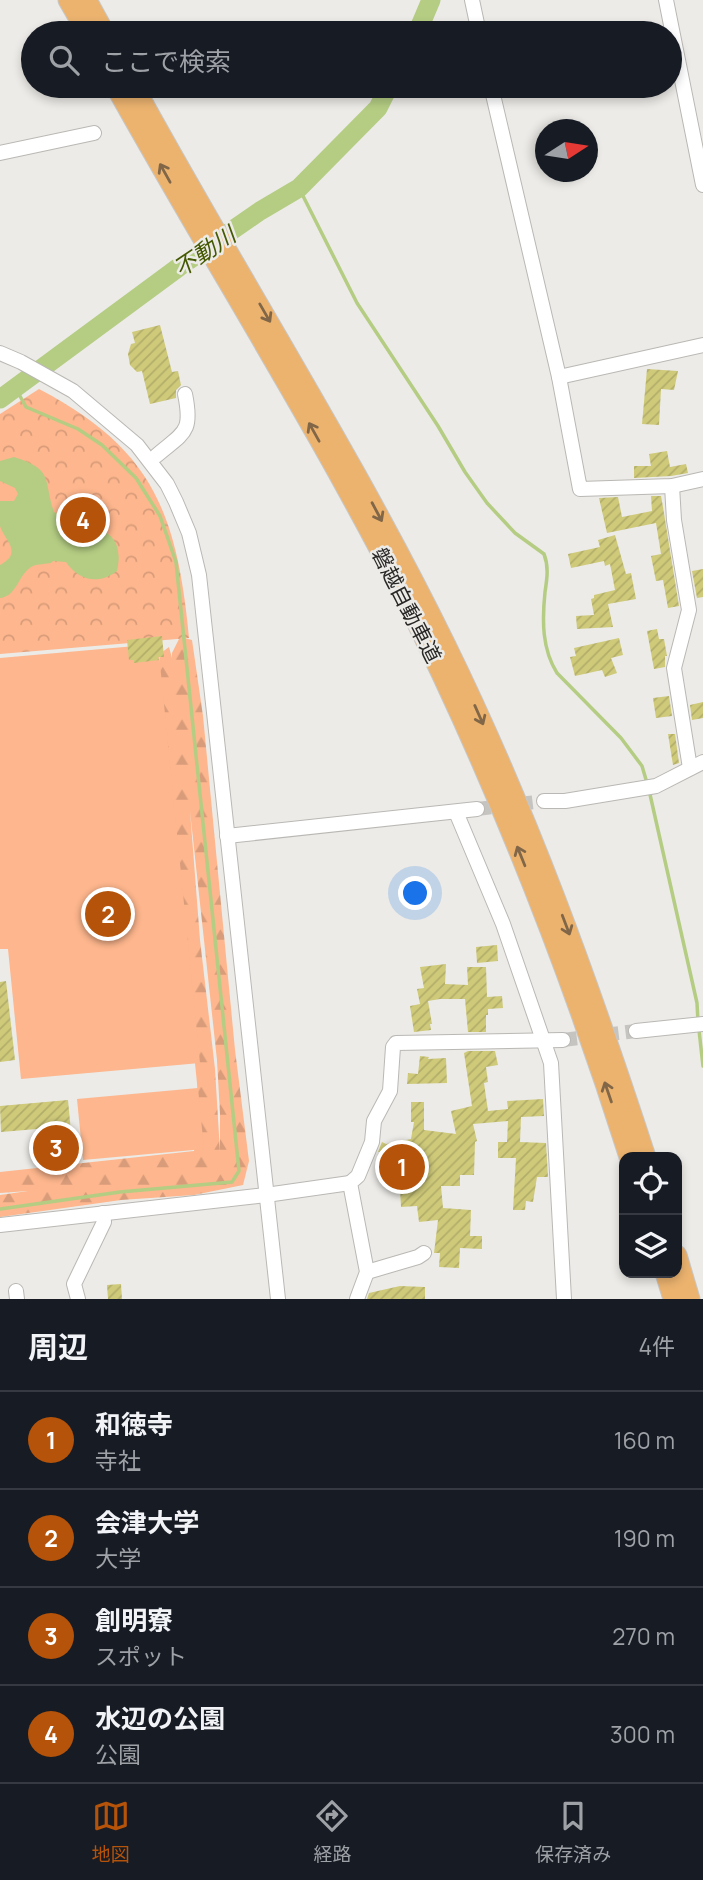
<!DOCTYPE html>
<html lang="ja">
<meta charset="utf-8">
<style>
:root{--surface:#171b24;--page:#20242c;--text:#f1f3f6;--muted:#9ea1a6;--line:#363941;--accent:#b45309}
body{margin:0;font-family:Manrope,"Noto Sans JP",sans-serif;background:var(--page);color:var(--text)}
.controls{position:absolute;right:21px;bottom:21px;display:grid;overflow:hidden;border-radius:14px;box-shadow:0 4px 10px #0003}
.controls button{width:63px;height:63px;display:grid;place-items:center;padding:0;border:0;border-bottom:2px solid var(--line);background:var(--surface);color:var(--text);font:35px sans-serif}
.compass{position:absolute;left:535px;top:119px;width:63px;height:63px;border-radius:50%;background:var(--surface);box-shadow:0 4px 10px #0003;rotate:78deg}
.you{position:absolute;left:416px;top:894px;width:24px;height:24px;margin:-18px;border:5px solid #fff;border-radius:50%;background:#1a73e8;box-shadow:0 0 0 10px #1a73e833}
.badge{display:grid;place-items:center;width:46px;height:46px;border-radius:50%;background:var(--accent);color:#fff;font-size:23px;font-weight:700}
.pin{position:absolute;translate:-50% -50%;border:4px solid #fff;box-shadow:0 2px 7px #0006}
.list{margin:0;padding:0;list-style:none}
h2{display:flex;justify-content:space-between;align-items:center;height:91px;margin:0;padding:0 28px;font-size:30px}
h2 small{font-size:23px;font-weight:400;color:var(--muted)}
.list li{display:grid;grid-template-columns:46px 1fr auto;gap:21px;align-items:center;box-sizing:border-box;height:98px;padding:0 28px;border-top:2px solid var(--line)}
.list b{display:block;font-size:26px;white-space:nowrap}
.list p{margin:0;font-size:23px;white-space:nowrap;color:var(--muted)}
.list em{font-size:23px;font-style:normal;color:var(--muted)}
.icon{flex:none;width:38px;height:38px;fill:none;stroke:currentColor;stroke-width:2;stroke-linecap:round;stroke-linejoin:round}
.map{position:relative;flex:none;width:703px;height:1299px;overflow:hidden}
.search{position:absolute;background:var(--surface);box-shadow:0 4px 10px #0003;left:21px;right:21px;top:21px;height:77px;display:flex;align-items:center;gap:18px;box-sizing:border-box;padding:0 24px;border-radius:38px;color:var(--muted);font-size:26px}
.sheet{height:483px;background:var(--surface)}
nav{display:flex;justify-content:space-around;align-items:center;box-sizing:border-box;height:98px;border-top:2px solid var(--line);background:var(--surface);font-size:19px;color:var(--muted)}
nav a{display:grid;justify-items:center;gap:4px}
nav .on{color:var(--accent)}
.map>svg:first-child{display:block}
.forest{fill:url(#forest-firs);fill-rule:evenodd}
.park{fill:url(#park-crowns)}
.garden{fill:#fdb68d}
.water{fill:#b4cd83}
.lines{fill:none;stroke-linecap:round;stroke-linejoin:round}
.stream{stroke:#b4cd83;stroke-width:3.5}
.river{stroke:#b4cd83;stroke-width:19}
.building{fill:url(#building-hatch)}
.minor-tunnel{stroke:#c5c4c1;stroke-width:14;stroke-dasharray:14 7;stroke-linecap:butt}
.minor-casing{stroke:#bab8b4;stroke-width:16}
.highway-casing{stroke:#c7c7c7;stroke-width:21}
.minor{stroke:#fff;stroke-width:14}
.highway{stroke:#ecb36f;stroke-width:19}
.oneway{stroke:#816747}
.labels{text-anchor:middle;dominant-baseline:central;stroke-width:5;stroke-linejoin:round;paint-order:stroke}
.street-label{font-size:21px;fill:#292827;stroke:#ecebe7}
.water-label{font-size:23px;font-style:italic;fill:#455903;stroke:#ecebe7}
</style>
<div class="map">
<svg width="703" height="1299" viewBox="0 0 703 1299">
<defs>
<pattern id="forest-firs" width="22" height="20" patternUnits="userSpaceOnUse" patternTransform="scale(1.75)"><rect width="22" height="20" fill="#fdb68d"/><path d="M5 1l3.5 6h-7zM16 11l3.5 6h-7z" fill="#d99c7a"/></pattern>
<pattern id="park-crowns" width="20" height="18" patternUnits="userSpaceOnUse" patternTransform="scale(1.75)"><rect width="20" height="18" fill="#fdb68d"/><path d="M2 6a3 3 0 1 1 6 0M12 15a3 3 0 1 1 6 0" fill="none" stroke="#d99c7a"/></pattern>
<pattern id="building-hatch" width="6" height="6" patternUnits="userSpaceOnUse" patternTransform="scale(1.75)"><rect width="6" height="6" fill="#cfca7a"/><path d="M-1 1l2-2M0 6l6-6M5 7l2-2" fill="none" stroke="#b2ae6a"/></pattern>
</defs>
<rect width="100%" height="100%" fill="#ecebe7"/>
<!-- forest -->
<path class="forest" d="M180,637L192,640L203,716L235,1050L249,1161L243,1185L194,1195L121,1200L0,1217V1195L28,1191L0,1193V1172L194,1151L199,1129L197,1083L156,677L161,653L169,647L172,658V653ZM190,811L217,1060L220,1114V1152L215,1069L200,940Z"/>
<!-- park -->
<path class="park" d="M39,389C154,449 177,515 189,638L0,654V414Z"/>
<!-- garden -->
<g class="garden">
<path d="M158,644L200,1063L21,1079L8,949H0V658Z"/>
<path d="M198,1088L204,1149L83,1160L77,1099Z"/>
</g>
<!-- water -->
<path class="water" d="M14,457C54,470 43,478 54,512C83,530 128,521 117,571C99,585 79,581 66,562L53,561L51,563C46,564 38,564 33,566C18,573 18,596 0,598V565C24,552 4,540 0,526C0,519 0,509 0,501H14L18,494L15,488L0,481V461Z"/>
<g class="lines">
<!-- stream -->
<g class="stream">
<path d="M299,188L357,303L438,426L465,472L487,503L515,533L544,554C549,567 547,579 545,592C542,621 542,649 557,673L621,738L642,766L647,783"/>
<path d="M649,790L697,1003L698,1022"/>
<path d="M699,1030L703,1066"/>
<path d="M0,1209L120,1192L232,1182L239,1171L176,562L160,516L136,478L102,445L78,429L26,407L15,387"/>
</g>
<!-- river -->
<g class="river">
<path d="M417,33L431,0"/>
<path d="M0,399L179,267L260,211L299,188L378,108L389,86"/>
</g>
</g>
<!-- building -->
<g class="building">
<path d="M160,325L172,372L178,371L181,385L176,390V398L150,404L142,371L137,372L130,365L128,354L131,344L135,343L132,332Z"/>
<path d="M647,369L678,371L674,390L661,389L659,425L642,424Z"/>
<path d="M667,451L670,467L686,464L688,473L671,476L634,478V466H651L649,454Z"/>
<path d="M651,496H661L663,507L679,606L668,608L663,580L656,581L651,556L661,554L656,523L607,533L599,498L618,497L622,517L652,511Z"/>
<path d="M615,535L626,574L631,573L636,599L608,604L613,627L577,629L576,616L594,615L591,599L594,598V595L615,590L610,564L605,566L604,561L571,568L568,554L600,547L598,540Z"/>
<path d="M703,569V597L697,598L692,571Z"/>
<path d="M657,629L659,639H664L667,656H665V667L654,669L647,631Z"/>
<path d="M162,636L164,657H158L159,660L134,663V660H129L127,640Z"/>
<path d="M619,638L623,655L611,658L617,673L605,677L602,670L575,676L570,657L576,656L574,648Z"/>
<path d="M669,696L672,716L656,718L653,698Z"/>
<path d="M703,702V718L692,720L690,705Z"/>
<path d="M668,734H675L679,763L673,765Z"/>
<path d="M497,945L498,961L477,963L476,947Z"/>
<path d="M446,964L445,984L468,985L467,967H486L487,997L502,996L503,1008L488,1009V1015H486V1032H468L465,999H440L428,1001L432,1024H430L431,1030L414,1032L410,1006L420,1004L417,989L424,988L420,967Z"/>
<path d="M6,981L15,1060L0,1062V982Z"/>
<path d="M468,1051H495L498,1065L486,1067L488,1082L484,1083L488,1111L508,1109L507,1101L543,1099L544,1116L521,1117L520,1142L546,1143L548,1177H537L533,1202L526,1201L525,1210H513L516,1158H498V1142H507L508,1121L473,1124L477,1141L475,1142L474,1175H460V1186H441L443,1208L471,1210L470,1236H482V1249L460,1248L459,1268L439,1267L440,1253H434L438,1220L419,1222L417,1206L401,1207L399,1169L390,1171L386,1152H378L382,1142L386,1144L411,1139L414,1122H411V1102H424V1130L456,1134L451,1111L472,1106L464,1053Z"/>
<path d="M420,1056L429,1057L428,1059L446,1058L447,1083L407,1084L408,1073L418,1074Z"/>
<path d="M68,1100L74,1164L41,1168L37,1129L1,1132L0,1106Z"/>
<path d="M121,1284L122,1299H108L107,1285Z"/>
<path d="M400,1286L425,1287V1299H367L369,1293Z"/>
</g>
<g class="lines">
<!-- minor-tunnel -->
<g class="minor-tunnel">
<path d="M477,809L544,801"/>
<path d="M563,1040L636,1031"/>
</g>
<!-- minor casing -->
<g class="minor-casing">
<g id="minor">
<path d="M472,0L479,33"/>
<path d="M666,0L703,185"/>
<path d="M491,86L559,377L580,489L672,486L703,479"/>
<path d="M0,153L94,133"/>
<path d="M0,353L21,362L73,391L137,445L167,484L176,502L189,533L199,575L278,1299"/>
<path d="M559,377L703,345"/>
<path d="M156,456C184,432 193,433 185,394"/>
<path d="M672,486L674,520L689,610L674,668L690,768"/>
<path d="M544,801H565L656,786L703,762"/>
<path d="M456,812L503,924L551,1063L564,1299"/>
<path d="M227,836L477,809"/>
<path d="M636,1031L703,1024"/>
<path d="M0,1225L266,1195L350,1183"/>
<path d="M367,1272L418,1257L424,1253"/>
<path d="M16,1291L17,1299"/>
<path d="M78,1299L74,1284L104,1222L103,1213"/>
<path d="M357,1299L367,1272L350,1183L358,1176L372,1142L374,1121L390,1091L393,1047L396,1043L563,1040"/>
</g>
</g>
<!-- highway casing -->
<g class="highway-casing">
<g id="highway">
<path d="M68,0L87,33"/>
<path d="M87,0L105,33"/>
<path d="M115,86C210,257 315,422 404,597C494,777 568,965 629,1157"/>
<path d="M134,86C236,273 352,453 446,645C527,810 589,982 646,1157"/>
<path d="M677,1255L690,1299"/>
<path d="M665,1273L673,1299"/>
</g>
</g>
<!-- minor -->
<use href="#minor" class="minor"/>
<!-- highway -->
<use href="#highway" class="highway"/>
</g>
<!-- one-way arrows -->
<defs><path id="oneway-shaft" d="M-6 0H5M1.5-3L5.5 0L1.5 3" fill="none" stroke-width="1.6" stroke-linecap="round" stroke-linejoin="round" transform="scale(1.75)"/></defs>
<g class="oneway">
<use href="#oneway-shaft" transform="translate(165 173) rotate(-119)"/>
<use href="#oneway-shaft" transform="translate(265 313) rotate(60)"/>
<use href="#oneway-shaft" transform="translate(314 432) rotate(-119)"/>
<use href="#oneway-shaft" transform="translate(377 512) rotate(62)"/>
<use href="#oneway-shaft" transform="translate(479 715) rotate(66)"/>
<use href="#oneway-shaft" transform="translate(521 856) rotate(-112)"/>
<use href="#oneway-shaft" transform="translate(566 925) rotate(69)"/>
<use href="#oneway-shaft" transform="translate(608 1092) rotate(-109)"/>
</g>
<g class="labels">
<!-- street labels -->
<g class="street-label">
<text transform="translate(407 605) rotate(63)">磐越自動車道</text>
</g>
<!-- water labels -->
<g class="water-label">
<text transform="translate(204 251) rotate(-34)">不動川</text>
</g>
</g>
</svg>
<div class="controls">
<button><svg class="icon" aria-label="locate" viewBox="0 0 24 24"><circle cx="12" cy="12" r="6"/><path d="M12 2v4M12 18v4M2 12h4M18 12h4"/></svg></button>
<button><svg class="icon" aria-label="layers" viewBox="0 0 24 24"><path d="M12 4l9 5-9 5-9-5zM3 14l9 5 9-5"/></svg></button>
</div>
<svg class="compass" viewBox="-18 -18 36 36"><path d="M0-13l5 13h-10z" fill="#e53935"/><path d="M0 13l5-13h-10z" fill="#9ea1a6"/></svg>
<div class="you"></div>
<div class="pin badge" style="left:402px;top:1167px">1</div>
<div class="pin badge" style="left:108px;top:914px">2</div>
<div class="pin badge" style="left:56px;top:1148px">3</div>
<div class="pin badge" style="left:83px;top:520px">4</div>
<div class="search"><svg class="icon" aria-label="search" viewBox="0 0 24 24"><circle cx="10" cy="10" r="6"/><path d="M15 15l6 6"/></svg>ここで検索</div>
</div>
<section class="sheet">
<h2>周辺<small>4件</small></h2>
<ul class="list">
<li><span class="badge">1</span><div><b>和徳寺</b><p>寺社</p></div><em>160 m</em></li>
<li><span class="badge">2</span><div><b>会津大学</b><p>大学</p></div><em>190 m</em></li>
<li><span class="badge">3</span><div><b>創明寮</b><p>スポット</p></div><em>270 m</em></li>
<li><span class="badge">4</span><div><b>水辺の公園</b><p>公園</p></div><em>300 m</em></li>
</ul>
</section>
<nav>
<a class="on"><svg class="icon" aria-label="map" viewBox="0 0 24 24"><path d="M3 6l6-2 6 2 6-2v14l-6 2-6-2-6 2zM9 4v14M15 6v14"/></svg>地図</a>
<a><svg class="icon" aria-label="directions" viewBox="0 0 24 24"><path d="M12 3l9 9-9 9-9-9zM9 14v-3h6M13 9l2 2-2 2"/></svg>経路</a>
<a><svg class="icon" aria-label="saved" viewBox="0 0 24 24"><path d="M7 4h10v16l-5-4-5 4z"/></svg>保存済み</a>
</nav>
